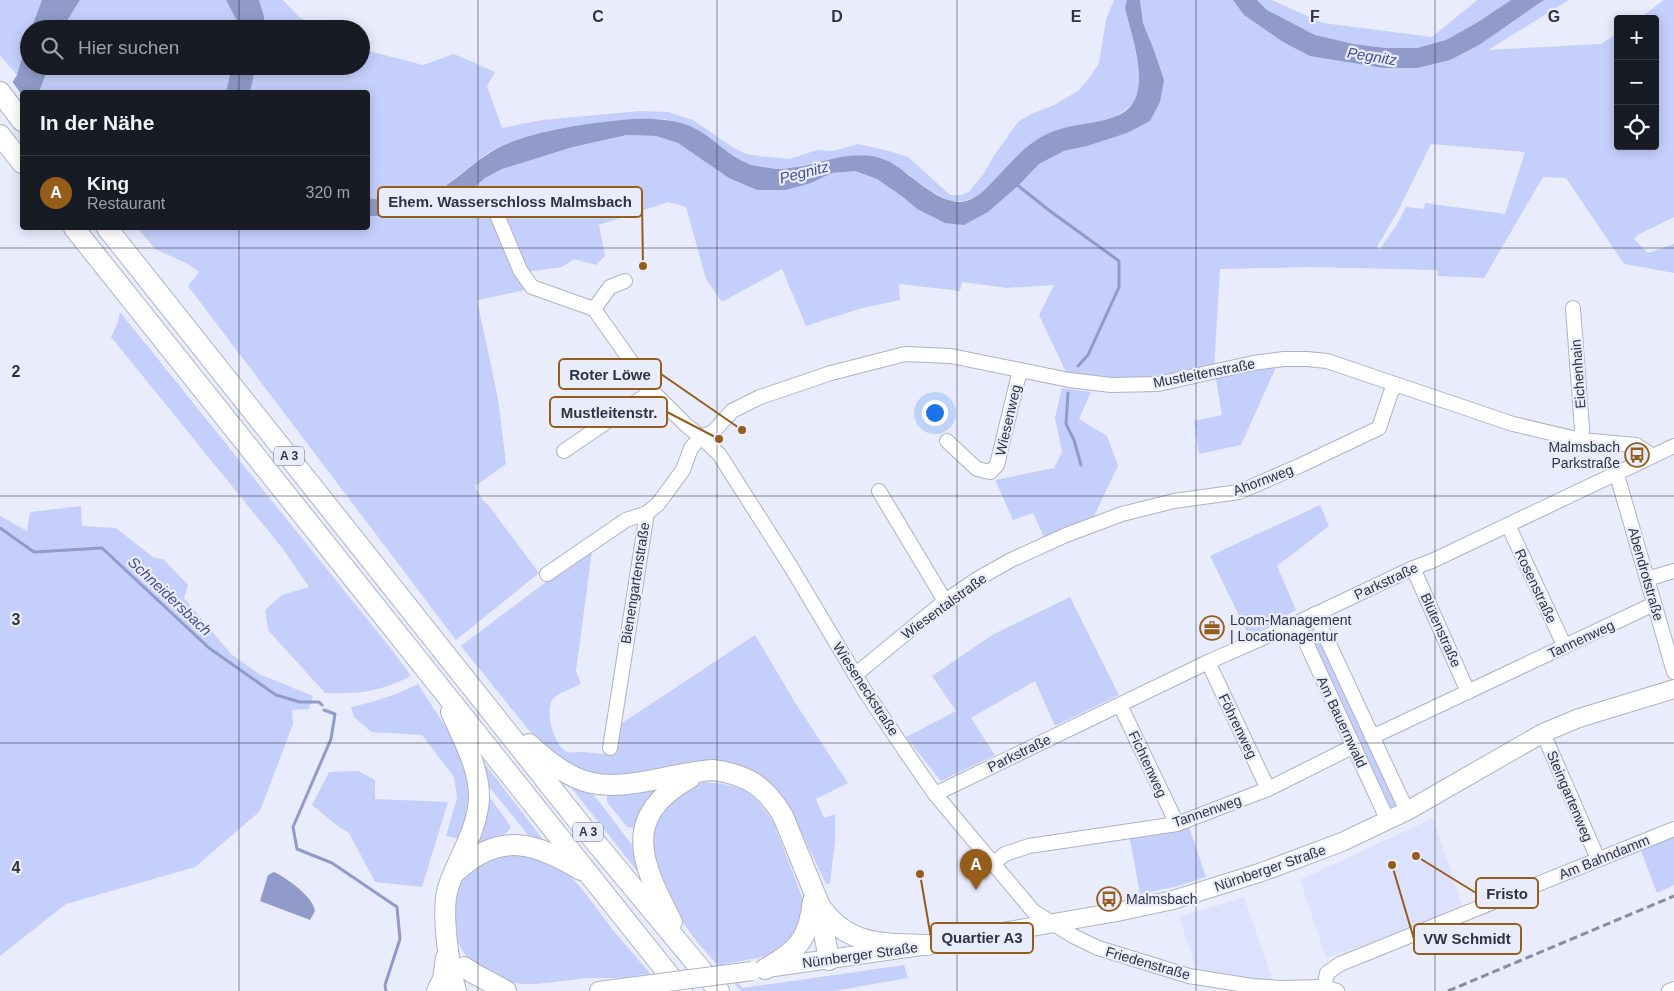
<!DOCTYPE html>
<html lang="de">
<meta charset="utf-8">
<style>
:root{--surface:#171b24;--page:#20242c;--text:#f1f3f6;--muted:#9ea1a6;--line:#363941;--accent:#965d1a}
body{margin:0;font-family:Arial,sans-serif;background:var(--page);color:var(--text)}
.controls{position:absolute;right:15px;top:15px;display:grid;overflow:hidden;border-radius:5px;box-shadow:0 2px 12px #0003}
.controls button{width:45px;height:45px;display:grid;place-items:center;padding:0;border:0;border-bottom:1px solid var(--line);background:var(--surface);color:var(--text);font:25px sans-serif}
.you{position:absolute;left:934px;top:412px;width:18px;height:18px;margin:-12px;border:4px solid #fff;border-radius:50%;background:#1a73e8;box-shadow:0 0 0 8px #1a73e833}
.badge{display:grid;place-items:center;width:32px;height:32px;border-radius:50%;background:var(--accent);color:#fff;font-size:16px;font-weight:700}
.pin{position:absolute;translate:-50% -41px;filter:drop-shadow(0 1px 2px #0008)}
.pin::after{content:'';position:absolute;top:26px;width:18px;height:15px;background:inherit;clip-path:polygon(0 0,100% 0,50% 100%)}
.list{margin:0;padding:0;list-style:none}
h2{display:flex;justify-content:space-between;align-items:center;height:65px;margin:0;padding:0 20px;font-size:21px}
h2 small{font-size:16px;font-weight:400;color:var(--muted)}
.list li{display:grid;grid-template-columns:32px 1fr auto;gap:15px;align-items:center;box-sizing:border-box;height:75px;padding:0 20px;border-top:1px solid var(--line)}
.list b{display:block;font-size:19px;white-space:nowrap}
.list p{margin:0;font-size:16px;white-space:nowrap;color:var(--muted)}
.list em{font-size:16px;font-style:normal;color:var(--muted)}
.icon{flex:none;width:28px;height:28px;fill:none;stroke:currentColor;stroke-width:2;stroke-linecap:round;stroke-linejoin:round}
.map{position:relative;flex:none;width:1674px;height:991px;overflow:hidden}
.search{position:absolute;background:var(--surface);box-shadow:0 2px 12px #0003;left:20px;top:20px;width:350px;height:55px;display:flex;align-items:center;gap:12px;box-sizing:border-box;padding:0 18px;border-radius:28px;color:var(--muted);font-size:19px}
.panel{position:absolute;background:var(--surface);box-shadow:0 2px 12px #0003;left:20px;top:90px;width:350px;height:140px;border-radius:5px}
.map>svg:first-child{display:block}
.built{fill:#dce2fe}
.green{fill:#c5cffb;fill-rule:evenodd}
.water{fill:#909bca}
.pier{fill:#e8ecfd}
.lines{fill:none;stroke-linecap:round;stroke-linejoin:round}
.stream{stroke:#909bca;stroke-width:3}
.minor-casing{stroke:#adb2c5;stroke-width:16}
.major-casing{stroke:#adb2c5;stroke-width:20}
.highway-casing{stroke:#adb2c5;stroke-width:22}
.minor{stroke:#fff;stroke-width:14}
.major{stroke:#fff;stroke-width:18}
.highway{stroke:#fff;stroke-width:20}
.rail{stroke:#8b8e9a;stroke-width:3;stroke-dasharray:8 4;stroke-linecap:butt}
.major-bridge-casing{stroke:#adb2c5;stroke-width:20;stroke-linecap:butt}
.major-bridge{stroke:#fff;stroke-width:18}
.grid{fill:none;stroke:#32343c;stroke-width:1;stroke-opacity:0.55}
.labels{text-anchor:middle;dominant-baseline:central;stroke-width:4.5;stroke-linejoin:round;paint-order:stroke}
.shield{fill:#e8ecfd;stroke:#696b76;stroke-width:1}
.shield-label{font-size:12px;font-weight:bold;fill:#32343c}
.street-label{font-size:14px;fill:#32343c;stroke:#e8ecfd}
.poi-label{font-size:14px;fill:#32343c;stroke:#e8ecfd;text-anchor:start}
.water-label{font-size:15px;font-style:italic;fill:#454f8c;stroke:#e8ecfd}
.grid-label{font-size:16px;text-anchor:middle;font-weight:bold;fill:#32343c;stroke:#e8ecfd;stroke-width:4.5;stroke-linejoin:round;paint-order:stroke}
.leader{fill:none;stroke:#965d1a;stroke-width:2}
.callout-dot{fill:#965d1a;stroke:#e8ecfd;stroke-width:2}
.callout{fill:#e8ecfd;stroke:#965d1a;stroke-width:2}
.callout-label{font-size:15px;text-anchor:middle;font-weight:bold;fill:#32343c}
</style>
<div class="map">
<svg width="1674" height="991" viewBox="0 0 1674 991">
<rect width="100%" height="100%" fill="#e8ecfd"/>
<!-- built -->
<g class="built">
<path d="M1433,818L1464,911L1326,958L1300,880Z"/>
<path d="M1244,897L1273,981L1197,971L1179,917Z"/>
</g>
<!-- green -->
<g class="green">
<path d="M0,0H42L31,29H29V35L17,75L0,55Z"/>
<path d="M80,0H226L238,23L237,29H62Z"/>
<path d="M259,0H283L299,17L321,29H264V16Z"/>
<path d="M1114,0H1127L1125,7L1139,66L1140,84L1135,102L1117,116L1089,124L995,179L982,195L964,201H950L929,190L906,172L862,155L830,159L788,169L759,167L736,159L693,128L665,119H634L550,132L511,142L489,152L429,198L399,203L368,198V92H250L256,66H361V49L423,65L454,54L495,72L487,86L502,128L542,120L640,111L668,112L693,120L729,145L746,154L759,156L790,159L817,150L833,151L858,144L889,151L908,157L950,195H960L969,192L983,175L993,157L1018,122L1029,115L1054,105L1078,91L1090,77L1099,63L1106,20Z"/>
<path d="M1140,0H1233L1244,15L1283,42L1417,68L1510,24L1544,0H1569L1488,50L1601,44L1618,33V146H1655V19H1639L1664,0H1674V217L1639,234L1634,239L1648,253L1674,244V273L1624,264L1566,178L1543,177L1484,278L1438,276L1437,270L1311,267L1220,269L1214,368L1158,380L1114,381L1067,374L1039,315L1054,285L1007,288L962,282L960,291L899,284L900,300L862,308L806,326L782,269L722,302L706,279L686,207L668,202L599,225L605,256L596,265L574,259L562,267L527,272L530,289L477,300L498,399L506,464L475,486L482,499L489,506L539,573L456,640L188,286L199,272L188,264L155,249L138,228H368V216H404L462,198L485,178L502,169L573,147L627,135L656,136L678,143L696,155L811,183L832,173L855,171L877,179L903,197L917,209L988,212L1018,186L1038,164L1064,151L1087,146L1164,80L1154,50L1143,23ZM1431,144L1525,152L1505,214L1425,203L1424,209L1406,207L1396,226L1379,250L1377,247L1397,213Z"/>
<path d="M1257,0H1272L1323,23L1432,37L1477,0H1511L1478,22L1446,40L1417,48H1386L1354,44L1315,35L1267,10Z"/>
<path d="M49,66H232L226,92H39Z"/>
<path d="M120,312L392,650L411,676C378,692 362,694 325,693L268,630L265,610L282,595L309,587L283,549L111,337L118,322Z"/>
<path d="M1277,365L1241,445L1199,454L1194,421L1222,415L1216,379Z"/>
<path d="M1062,388L1091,392L1079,419L1107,436L1118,466L1092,520L1044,537L1033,513L1013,520L995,480L1054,468L1062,452L1055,418Z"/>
<path d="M1320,505L1329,526L1277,566L1296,610L1249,636L1210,556Z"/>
<path d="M81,506L82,526L116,528L154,558L163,559L188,585L184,598L231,654L259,674L313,696L309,709L292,710L293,724L260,811L195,867L66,904L0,956V516L27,531L30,512Z"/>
<path d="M592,551L576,671L581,684C573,688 559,692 553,699C544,709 554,747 567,752C571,753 574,752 578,752C589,752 600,754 610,755L616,727L755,635L796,704L848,783L816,799L824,818L835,814V842L830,883L826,884L789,806L756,773L746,768L730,763L709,761L679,764L665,767L664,770L600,780L545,750L461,646L550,579Z"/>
<path d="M1070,597L1119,695L1055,726L1035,681L971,718L995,755L941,781L906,737L956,711L932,676L994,634Z"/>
<path d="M1316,620L1401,803L1389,808L1304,625Z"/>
<path d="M418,684L461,751L473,786L463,840L446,836L457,798L454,777L422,735L371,732L354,717L351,707C375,702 396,695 418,684Z"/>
<path d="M475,751L547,845L531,839L482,778Z"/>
<path d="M358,771L375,780V799L448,802L422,887L375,882L349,833L339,827L312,805L329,772Z"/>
<path d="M704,782L724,784L744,789L758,801L773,821L804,902L802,928L778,952L764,957L723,964L742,988L904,965L908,978L834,991H741L697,942L679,917L666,896L648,842L659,810L690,787Z"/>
<path d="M570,784L591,792L601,804L635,849L639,870L637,871L570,786Z"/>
<path d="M663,785L636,828L627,827L607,802V793Z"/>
<path d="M489,797L492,800L511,827C503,840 482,846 469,852Z"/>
<path d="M1188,824L1206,877L1178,886L1140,894L1129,834Z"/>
<path d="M1674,837V885L1657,893L1641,851Z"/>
<path d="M511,850L563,869L583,890L612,929L665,991H660L645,974L623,978H587L537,984H521L504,981L470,961L462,950L456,937L452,918L457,889L472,866Z"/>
</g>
<!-- water -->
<g class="water">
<path d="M42,0H80L62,29H31Z"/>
<path d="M226,0H259L264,16V29H237L238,23Z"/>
<path d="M1127,0H1140L1143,23L1154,50L1164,80L1160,102L1150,121L1127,133L1087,146L1064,151L1039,164L1018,186L988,212L964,225L945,223L917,209L903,197L877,179L855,171L832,173L811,183L786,190H757L729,178L678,143L656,136L627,135L573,147L502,169L485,178L462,198L436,213L404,216H368V198C387,201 410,205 429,198C434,196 439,190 444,187C467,171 484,152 511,142C549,128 592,123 632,119C652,118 674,119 692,127C718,139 731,163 762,167C771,168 781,170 790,168C822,164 856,146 888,161C910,172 940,208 966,201C982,196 988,186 999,175C1015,158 1031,139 1054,131C1073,124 1095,124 1114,117C1159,102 1131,39 1125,7Z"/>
<path d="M1233,0H1257L1267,10L1315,35L1354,44L1386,48H1417L1446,40L1478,22L1511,0H1544L1479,45L1450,60L1417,68H1384L1310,56L1283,42L1244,15Z"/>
<path d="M29,35V66H49L39,92H22V120L0,101L17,75Z"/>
<path d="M232,66H256L250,92H226Z"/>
<path d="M274,872C287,878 313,897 315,911L310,920L260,901L268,875Z"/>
</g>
<!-- pier -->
<path class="pier" d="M11,80L22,95V125L0,154V96Z"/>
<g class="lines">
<!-- stream -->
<g class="stream">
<path d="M1016,184L1050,211L1119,261V287L1088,355L1078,366"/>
<path d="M1068,393L1066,424L1074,440L1081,465"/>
<path d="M0,528L34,552L102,548L209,648L276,695L300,702H319L322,705"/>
<path d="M324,710L335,714L331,739L293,827L297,849L332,863L397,907L400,939L385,985L386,991"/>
</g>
<!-- minor casing -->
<g class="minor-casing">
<g id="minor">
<path d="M498,217L520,270L532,287L594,309L652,391L686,425L701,437L719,454L791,567L865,691L910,758L935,794L1033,911L1073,936L1098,948L1189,976L1252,986L1281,988L1324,987L1337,991"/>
<path d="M1573,308L1582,429L1581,440"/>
<path d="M594,309L610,287L625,281"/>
<path d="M701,437L713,432L732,411L760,397L831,373L905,354L951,356L1069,380L1111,385L1158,384L1253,363L1284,359H1307L1327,361L1513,424L1581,440L1636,445L1653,456"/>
<path d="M947,441L977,469L990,472L997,465L1020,370"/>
<path d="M564,451L652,391"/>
<path d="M1617,475L1674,672"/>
<path d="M879,491L945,601"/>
<path d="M1508,525L1565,647"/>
<path d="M1413,568L1468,692"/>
<path d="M547,574L626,520L647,513L658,504L683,470L691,448L701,437"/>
<path d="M1647,579L1674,571"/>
<path d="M1315,614L1407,811"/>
<path d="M1297,623L1388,821"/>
<path d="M1208,662L1268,789"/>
<path d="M855,675L945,601L979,578L1011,560L1066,535L1122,514L1174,501L1239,492L1299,466L1379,428L1391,392L1397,385"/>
<path d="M1120,705L1177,824"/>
<path d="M1543,733L1598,859"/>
<path d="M1372,737L1654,604"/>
<path d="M610,748L647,513"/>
<path d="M935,794L1208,662L1297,623L1413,568L1432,561L1674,446"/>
<path d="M994,863L1005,854L1029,846L1177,824L1268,789L1354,746"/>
<path d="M1324,987L1327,973L1340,964L1674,829"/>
<path d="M1669,991L1674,989"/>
</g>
</g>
<!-- major casing -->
<g class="major-casing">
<g id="major">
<path d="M767,968L928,945L1117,912L1173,900L1262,872L1342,842L1407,811L1543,733L1579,718L1674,689"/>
<path d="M599,991L629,987"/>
</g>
</g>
<!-- highway casing -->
<g class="highway-casing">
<g id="highway">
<path d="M0,92L22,121"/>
<path d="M0,135L22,163"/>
<path d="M74,228L682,991"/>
<path d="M107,228L582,826L719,991"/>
<path d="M451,712C463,739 480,769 479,799C477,831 459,856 449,885C440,908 449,967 456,991"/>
<path d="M529,744C578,789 600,791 663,778C680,775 696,771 713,770C747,774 766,787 783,816L819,904L829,960"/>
<path d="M458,870C501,831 536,843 581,870"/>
<path d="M820,906C848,947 883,943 928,945"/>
<path d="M672,922C642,864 619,817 690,778"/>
<path d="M464,967L473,973L506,991"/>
<path d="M765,969C798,951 809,938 813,901"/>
<path d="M437,991L443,979L446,958"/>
</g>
</g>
<!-- minor -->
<use href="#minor" class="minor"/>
<!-- major -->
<use href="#major" class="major"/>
<!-- highway -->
<use href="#highway" class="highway"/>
<!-- rail -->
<path class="rail" d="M1448,991L1674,896"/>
<!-- major-bridge casing -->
<g class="major-bridge-casing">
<path id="major-bridge" d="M629,987L752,971"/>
</g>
<!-- major-bridge -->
<use href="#major-bridge" class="major-bridge"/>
</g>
<!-- grid -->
<path class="grid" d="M239,0V29M478,0V991M717,0V991M957,0V991M1196,0V991M1435,0V991M239,66V92M239,228V991M0,248H1674M0,496H1674M0,743H1674"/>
<!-- icons -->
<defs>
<g id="bus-ring" transform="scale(1.25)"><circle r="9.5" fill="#e8ecfd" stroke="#965d1a" stroke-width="1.5"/><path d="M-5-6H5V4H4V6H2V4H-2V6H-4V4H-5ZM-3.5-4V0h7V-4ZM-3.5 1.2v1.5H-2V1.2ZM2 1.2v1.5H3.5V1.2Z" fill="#965d1a"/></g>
<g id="office-ring" transform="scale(1.25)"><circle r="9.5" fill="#e8ecfd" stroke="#965d1a" stroke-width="1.5"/><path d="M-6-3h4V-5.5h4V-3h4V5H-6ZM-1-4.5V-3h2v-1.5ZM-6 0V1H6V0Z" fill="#965d1a"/></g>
</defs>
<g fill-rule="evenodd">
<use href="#bus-ring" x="1637" y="455"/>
<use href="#office-ring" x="1212" y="628"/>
<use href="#bus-ring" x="1109" y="899"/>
</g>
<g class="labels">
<!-- shield labels -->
<g class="shield">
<rect x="274" y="446.5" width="30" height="19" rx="4"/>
<rect x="573" y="822.5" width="30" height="19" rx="4"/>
</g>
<g class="shield-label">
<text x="289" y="456">A 3</text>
<text x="588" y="832">A 3</text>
</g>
<!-- street labels -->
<g class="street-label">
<text transform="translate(1204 373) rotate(-11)">Mustleitenstraße</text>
<text transform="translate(1578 374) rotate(-94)">Eichenhain</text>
<text transform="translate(1008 420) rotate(-77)">Wiesenweg</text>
<text transform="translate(1263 480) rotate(-21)">Ahornweg</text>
<text transform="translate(1646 574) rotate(74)">Abendrotstraße</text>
<text transform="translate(1386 581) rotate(-25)">Parkstraße</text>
<text transform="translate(635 583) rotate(-81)">Bienengartenstraße</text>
<text transform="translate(1536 586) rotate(65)">Rosenstraße</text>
<text transform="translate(944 606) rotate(-36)">Wiesentalstraße</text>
<text transform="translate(1441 630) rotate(66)">Blütenstraße</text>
<text transform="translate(1581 639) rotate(-25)">Tannenweg</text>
<text transform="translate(866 689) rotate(57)">Wieseneckstraße</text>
<text transform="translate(1342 722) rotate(65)">Am Bauernwald</text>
<text transform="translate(1238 726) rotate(64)">Föhrenweg</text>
<text transform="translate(1019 753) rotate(-26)">Parkstraße</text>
<text transform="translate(1148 764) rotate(65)">Fichtenweg</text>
<text transform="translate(1570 796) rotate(67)">Steingartenweg</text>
<text transform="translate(1207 811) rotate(-19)">Tannenweg</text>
<text transform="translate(1604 857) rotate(-22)">Am Bahndamm</text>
<text transform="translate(1270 868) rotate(-19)">Nürnberger Straße</text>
<text transform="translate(860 955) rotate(-8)">Nürnberger Straße</text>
<text transform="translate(1148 963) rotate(16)">Friedenstraße</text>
</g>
<!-- poi labels -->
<g class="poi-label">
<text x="1620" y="447" text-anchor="end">Malmsbach<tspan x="1620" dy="16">Parkstraße</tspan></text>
<text x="1230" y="620">Loom-Management<tspan x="1230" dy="16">| Locationagentur</tspan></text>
<text x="1126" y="899">Malmsbach</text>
</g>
<!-- water labels -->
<g class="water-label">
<text transform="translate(1372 56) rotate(9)">Pegnitz</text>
<text transform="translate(804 172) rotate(-14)">Pegnitz</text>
<text transform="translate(170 596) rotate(43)">Schneidersbach</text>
</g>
</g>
<g class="grid-label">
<text x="598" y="22">C</text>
<text x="837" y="22">D</text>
<text x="1076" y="22">E</text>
<text x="1315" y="22">F</text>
<text x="1554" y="22">G</text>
<text x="16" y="377">2</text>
<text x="16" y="625">3</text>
<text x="16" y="873">4</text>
</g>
<!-- callouts -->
<path class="leader" d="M643 266L642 202M742 430L661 374M719 439L667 412M1416 856L1476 893M920 874L931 938M1392 865L1414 939"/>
<g class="callout-dot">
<circle cx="643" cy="266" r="5"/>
<circle cx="742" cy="430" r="5"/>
<circle cx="719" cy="439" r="5"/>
<circle cx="1416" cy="856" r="5"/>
<circle cx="920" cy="874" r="5"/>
<circle cx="1392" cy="865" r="5"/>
</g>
<g class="callout">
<rect x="378" y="187" width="264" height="30" rx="5"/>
<rect x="559" y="359" width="102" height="30" rx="5"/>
<rect x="550" y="397" width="117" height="30" rx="5"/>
<rect x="1476" y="878" width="62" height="30" rx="5"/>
<rect x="931" y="923" width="102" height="30" rx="5"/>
<rect x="1414" y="924" width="107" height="30" rx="5"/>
</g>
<g class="callout-label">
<text x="510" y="207">Ehem. Wasserschloss Malmsbach</text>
<text x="610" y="380">Roter Löwe</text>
<text x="609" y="418">Mustleitenstr.</text>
<text x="1507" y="899">Fristo</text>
<text x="982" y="943">Quartier A3</text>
<text x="1467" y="944">VW Schmidt</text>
</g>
</svg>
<div class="controls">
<button>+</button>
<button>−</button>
<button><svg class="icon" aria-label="locate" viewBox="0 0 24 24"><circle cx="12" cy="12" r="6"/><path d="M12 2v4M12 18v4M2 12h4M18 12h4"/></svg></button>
</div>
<div class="you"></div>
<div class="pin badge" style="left:976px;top:890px">A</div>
<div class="search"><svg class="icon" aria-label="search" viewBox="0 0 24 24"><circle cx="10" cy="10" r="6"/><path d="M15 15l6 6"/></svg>Hier suchen</div>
<section class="panel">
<h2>In der Nähe<small></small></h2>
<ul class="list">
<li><span class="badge">A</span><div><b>King</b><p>Restaurant</p></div><em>320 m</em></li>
</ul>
</section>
</div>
